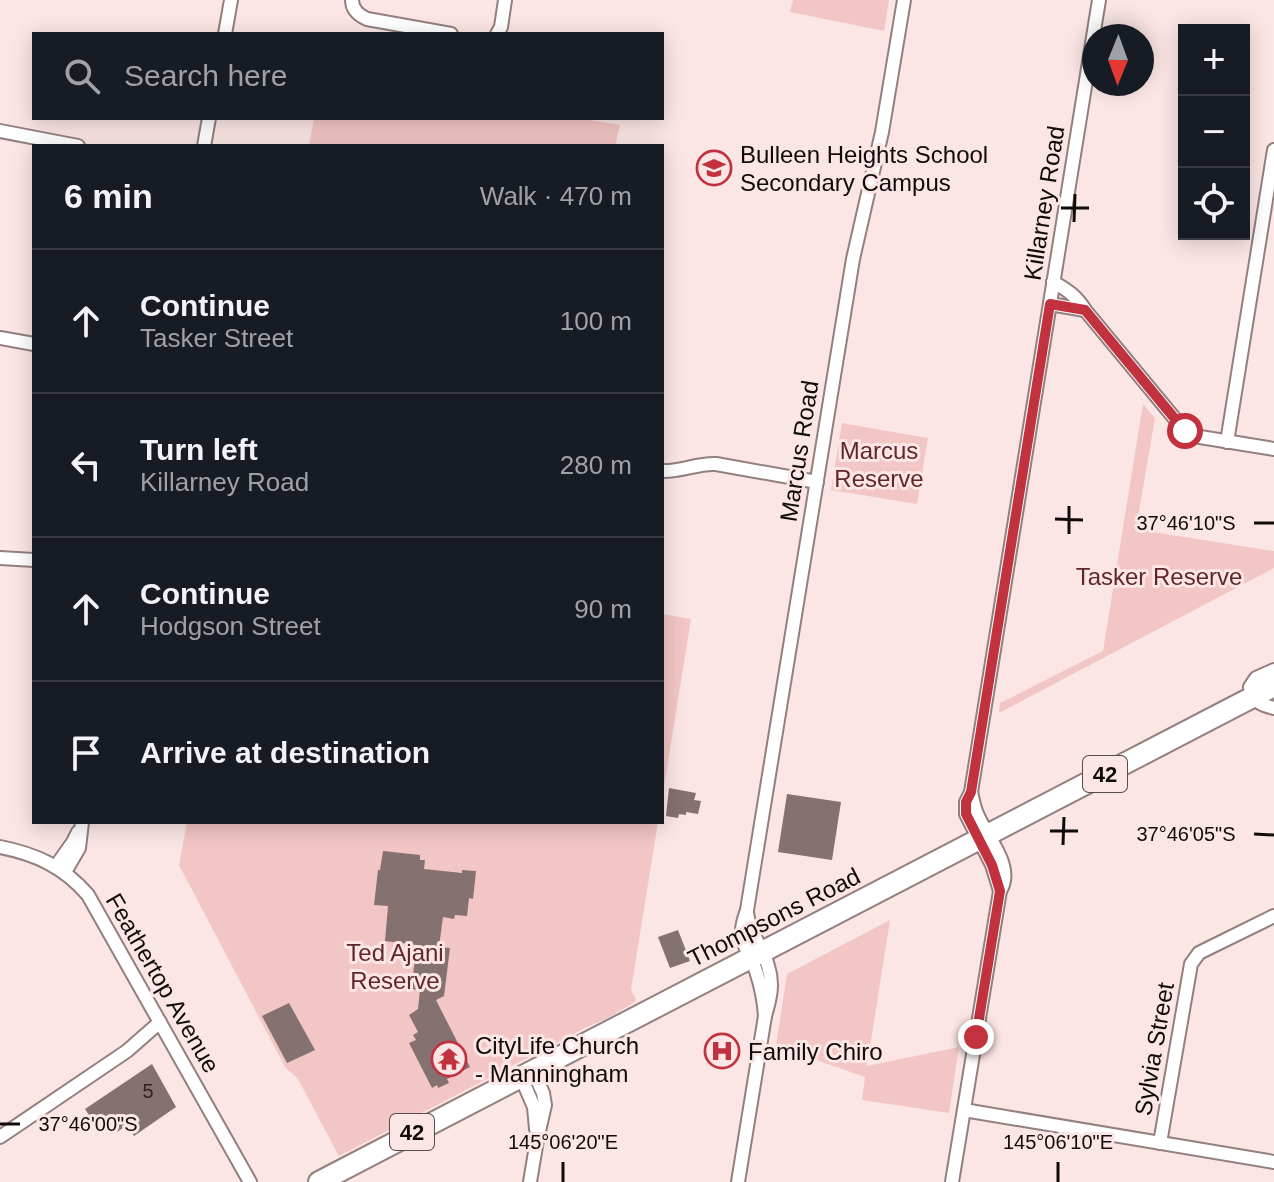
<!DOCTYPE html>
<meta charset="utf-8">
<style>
:root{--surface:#171b24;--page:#242831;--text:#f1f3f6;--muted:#9ea1a6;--line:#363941}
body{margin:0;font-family:Arial,sans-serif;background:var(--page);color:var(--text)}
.controls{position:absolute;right:24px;top:24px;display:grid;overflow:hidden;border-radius:0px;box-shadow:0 4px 20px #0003}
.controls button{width:72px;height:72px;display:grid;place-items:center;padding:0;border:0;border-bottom:2px solid var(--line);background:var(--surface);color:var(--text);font:40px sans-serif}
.compass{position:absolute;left:1082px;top:24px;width:72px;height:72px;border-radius:50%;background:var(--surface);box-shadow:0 4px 20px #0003;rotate:181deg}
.stop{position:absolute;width:24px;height:24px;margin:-18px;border:6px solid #c2323e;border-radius:50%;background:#fff}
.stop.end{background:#c2323e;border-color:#fff;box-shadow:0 2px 8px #0008}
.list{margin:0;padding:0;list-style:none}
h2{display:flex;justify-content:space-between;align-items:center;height:104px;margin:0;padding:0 32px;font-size:34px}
h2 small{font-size:26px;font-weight:400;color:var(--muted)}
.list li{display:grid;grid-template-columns:52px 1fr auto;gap:24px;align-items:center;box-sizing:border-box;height:144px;padding:0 32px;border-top:2px solid var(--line)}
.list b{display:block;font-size:30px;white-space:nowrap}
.list p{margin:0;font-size:26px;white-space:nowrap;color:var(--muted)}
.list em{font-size:26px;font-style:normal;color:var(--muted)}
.icon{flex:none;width:44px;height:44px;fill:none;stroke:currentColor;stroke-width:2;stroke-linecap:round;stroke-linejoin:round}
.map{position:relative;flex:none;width:1274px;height:1182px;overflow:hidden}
.search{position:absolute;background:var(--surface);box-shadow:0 4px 20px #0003;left:32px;top:32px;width:632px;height:88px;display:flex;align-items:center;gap:20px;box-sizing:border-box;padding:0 28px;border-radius:0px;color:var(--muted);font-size:30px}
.panel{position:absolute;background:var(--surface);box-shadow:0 4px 20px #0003;left:32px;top:144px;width:632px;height:680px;border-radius:0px}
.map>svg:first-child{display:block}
.green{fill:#f2c6c4}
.building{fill:#847170}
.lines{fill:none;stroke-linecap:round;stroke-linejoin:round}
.minor-casing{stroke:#927f7e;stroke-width:16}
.primary-casing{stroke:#927f7e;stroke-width:24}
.minor{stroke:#fff;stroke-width:12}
.primary{stroke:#fff;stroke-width:20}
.route{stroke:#c2323e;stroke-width:10}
.ticks{fill:none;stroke:#100a0a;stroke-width:3}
.labels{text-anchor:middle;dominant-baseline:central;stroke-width:6;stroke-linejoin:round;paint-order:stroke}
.number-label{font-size:20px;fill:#2d2424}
.shield{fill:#fbe6e5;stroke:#564c4c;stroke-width:2}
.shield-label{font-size:22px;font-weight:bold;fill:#100a0a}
.poi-label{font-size:24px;fill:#100a0a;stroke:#fbe6e5;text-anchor:start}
.street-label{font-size:24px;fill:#100a0a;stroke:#fbe6e5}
.park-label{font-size:24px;fill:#612728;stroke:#fbe6e5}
.ticks-label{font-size:20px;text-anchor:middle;fill:#100a0a;stroke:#fbe6e5;stroke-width:6;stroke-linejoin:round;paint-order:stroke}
</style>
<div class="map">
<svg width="1274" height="1182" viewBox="0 0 1274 1182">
<rect width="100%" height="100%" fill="#fbe6e5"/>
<!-- green -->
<g class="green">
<path d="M793,0H889L884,31L790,12Z"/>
<path d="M314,118H578L620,125L615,146H309Z"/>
<path d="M1143,404L1155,418L1138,517L1152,532L1274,551V568L999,713L1000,703L1103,651Z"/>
<path d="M842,423L928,438L917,504L831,490Z"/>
<path d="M662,614L691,619L662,799Z"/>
<path d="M187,822H658L631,990L636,999L635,1002L606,1019L587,1027L339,1156L298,1079L285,1067L179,865Z"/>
<path d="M890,920L867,1066L959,1047L949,1113L862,1100L865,1077L776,1046L787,974Z"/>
</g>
<!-- building -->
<g class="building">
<path d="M669,788L696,793L694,800L701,801L698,814L686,812V815L679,814L678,818L666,816Z"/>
<path d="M787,794L841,802L832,860L778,852Z"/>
<path d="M383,851L420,855V860H425L424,869L462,873V870L476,871L473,899L469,898L467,916L455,915L454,919L443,917L439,947L450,948L444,996L436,1000L470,1067L447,1079L449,1083L438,1088L437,1085L432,1088L409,1043L416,1040L413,1035L418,1032L409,1015L418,1009L420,990L411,989L417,945L385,941L388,906L374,905L378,870H380Z"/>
<path d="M678,930L690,961L670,968L658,937Z"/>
<path d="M289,1003L315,1050L287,1063L262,1016Z"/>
<path d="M152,1064L176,1107L134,1136L127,1125L117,1132L110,1122L99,1130L85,1109Z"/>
</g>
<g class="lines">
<!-- minor casing -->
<g class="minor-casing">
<g id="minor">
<path d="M352,0C352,9 358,15 367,19L451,34"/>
<path d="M225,34L231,0"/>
<path d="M497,34L501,27L505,0"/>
<path d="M0,131L78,146"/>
<path d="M204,146L209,118"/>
<path d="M1053,282C1068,290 1077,297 1085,310L1185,431L1200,437L1274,449"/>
<path d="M1050,304L1085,310"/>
<path d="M0,338L34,344"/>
<path d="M1227,442L1274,150"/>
<path d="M662,471C681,472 697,463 716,464L817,482"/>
<path d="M0,558L34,560"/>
<path d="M1274,670L1256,678L1250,687C1251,701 1262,705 1274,708"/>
<path d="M0,847C36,854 64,867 88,895L250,1182"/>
<path d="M56,866L73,842L78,832"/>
<path d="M65,872L79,848L82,822"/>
<path d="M1000,891L992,865L966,814V802L971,792L1099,0"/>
<path d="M765,1016C764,1001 761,986 756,971C746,943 735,942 747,910L853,259L882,132L904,0"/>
<path d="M521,1077L534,1107L536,1129"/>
<path d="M964,1110L1274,1162"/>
<path d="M0,1137L127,1051L160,1022"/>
<path d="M1160,1143L1191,964L1199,953L1207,949L1274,916"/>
<path d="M530,1182L537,1140L545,1105L543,1093L533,1071"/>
<path d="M738,1182L765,1016C770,999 774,984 768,966C763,947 750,935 747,913"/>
<path d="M952,1182L1000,891C1015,867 988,839 978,816C974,808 973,800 971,792"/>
</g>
</g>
<!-- primary casing -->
<g class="primary-casing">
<path id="primary" d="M319,1182L1274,686"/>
</g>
<!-- minor -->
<use href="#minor" class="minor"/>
<!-- primary -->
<use href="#primary" class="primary"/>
</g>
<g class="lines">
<!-- route -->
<path class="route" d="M976,1037L1000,891L992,865L966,814V802L971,792L1050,304L1085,310L1185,431"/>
</g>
<!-- ticks -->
<path class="ticks" d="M1061,208H1089M1074,222L1075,194M1055,519L1083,520M1254,523H1274M1069,534V506M1050,831H1078M1254,834L1274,835M1063,845L1064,817M0,1124H20M563,1182V1162M1058,1182V1162"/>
<!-- icons -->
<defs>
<g id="school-ring" transform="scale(1.8)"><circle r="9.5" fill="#fbe6e5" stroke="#c2323e" stroke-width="1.5"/><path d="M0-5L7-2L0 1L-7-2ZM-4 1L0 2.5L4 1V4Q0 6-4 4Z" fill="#c2323e"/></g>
<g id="hospital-ring" transform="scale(1.8)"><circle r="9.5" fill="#fbe6e5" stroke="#c2323e" stroke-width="1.5"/><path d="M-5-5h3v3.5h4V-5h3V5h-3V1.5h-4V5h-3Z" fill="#c2323e"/></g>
<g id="temple-ring" transform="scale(1.8)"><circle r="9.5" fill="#fbe6e5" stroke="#c2323e" stroke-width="1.5"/><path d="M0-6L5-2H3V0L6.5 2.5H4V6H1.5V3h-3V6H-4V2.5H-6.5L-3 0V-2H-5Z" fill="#c2323e"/></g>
</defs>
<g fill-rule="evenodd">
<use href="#school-ring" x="714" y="168"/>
<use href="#hospital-ring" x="722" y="1051"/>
<use href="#temple-ring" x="449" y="1059"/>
</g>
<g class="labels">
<!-- number labels -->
<g class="number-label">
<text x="148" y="1091">5</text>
</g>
<!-- shield labels -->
<g class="shield">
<rect x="1083" y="756" width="44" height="36" rx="6"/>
<rect x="390" y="1114" width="44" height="36" rx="6"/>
</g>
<g class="shield-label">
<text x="1105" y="774">42</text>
<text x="412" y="1132">42</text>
</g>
<!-- poi labels -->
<g class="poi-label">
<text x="740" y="154">Bulleen Heights School<tspan x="740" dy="28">Secondary Campus</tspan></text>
<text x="475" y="1045">CityLife Church<tspan x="475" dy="28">- Manningham</tspan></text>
<text x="748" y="1051">Family Chiro</text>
</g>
<!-- street labels -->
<g class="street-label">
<text transform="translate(1044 203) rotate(-81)">Killarney Road</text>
<text transform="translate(799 451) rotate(-81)">Marcus Road</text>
<text transform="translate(774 917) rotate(-27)">Thompsons Road</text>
<text transform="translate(163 983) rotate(60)">Feathertop Avenue</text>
<text transform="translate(1154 1049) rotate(-80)">Sylvia Street</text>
</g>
<!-- park labels -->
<g class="park-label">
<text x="879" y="450">Marcus<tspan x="879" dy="28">Reserve</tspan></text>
<text x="1159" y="576">Tasker Reserve</text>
<text x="395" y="952">Ted Ajani<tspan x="395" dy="28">Reserve</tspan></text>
</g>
</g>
<g class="ticks-label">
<text x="1186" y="530">37°46'10"S</text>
<text x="1186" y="841">37°46'05"S</text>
<text x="88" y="1131">37°46'00"S</text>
<text x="563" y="1149">145°06'20"E</text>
<text x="1058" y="1149">145°06'10"E</text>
</g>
</svg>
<div class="controls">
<button>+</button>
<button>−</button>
<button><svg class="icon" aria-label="locate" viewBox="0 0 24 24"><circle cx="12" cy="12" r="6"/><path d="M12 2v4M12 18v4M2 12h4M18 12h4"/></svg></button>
</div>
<svg class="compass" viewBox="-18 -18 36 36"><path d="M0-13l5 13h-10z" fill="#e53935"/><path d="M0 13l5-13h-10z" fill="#9ea1a6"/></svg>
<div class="stop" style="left:1185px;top:431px"></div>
<div class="stop end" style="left:976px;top:1037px"></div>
<div class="search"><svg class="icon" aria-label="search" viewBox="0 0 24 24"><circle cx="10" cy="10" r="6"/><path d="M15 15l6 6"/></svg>Search here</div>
<section class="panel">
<h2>6 min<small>Walk · 470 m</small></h2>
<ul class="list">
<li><svg class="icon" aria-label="ahead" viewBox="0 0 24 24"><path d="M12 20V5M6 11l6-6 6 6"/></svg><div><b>Continue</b><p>Tasker Street</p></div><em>100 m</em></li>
<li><svg class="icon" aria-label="left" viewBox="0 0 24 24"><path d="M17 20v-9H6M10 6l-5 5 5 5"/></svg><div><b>Turn left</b><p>Killarney Road</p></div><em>280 m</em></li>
<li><svg class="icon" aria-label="ahead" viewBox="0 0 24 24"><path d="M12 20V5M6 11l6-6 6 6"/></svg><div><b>Continue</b><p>Hodgson Street</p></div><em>90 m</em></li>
<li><svg class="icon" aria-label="arrive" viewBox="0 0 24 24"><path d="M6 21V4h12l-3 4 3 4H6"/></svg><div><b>Arrive at destination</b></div></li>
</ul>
</section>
</div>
